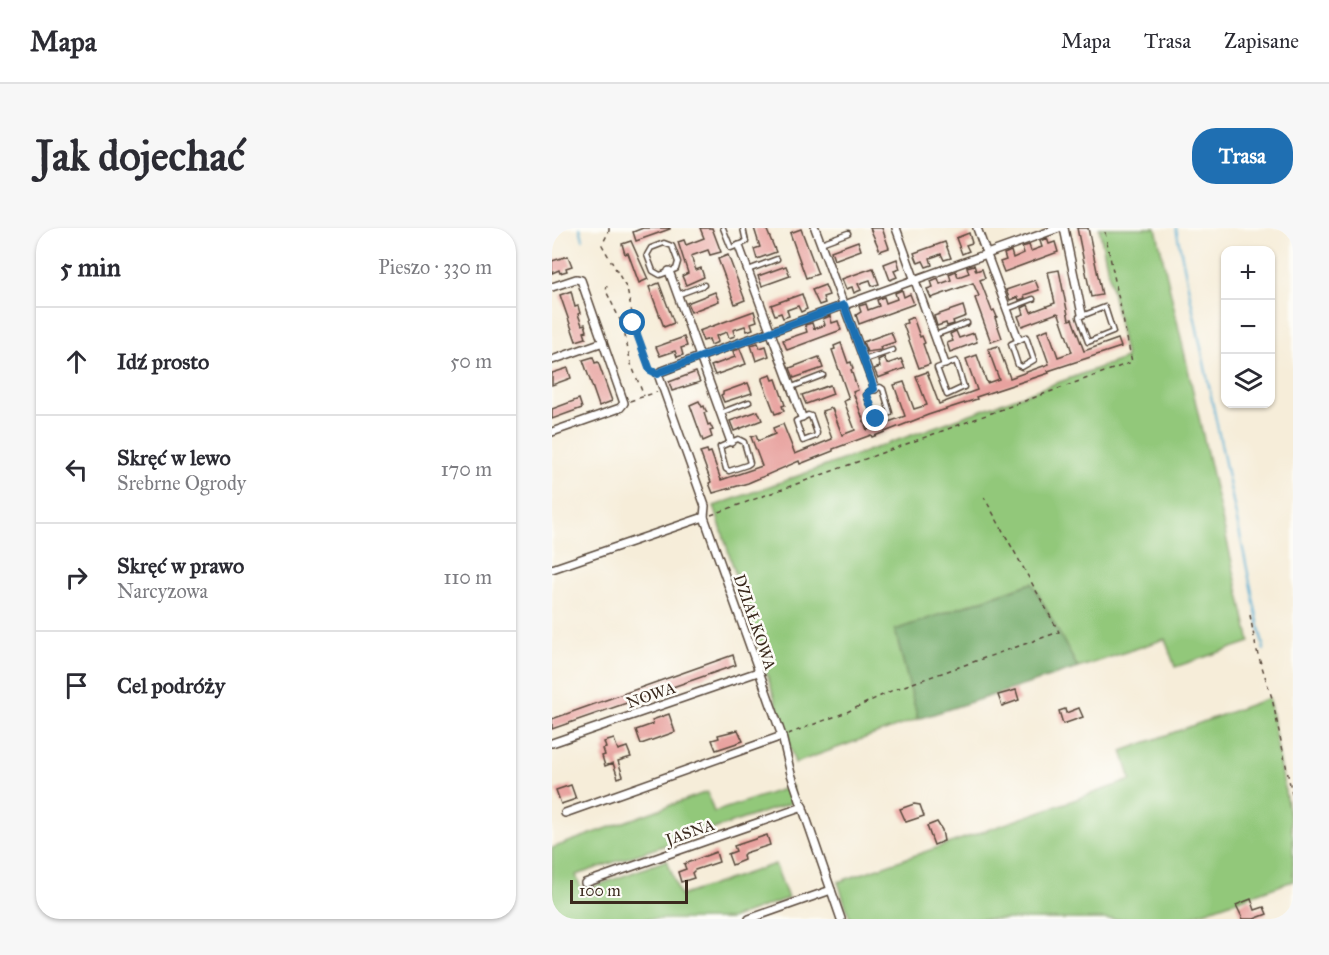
<!DOCTYPE html>
<html lang="pl">
<meta charset="utf-8">
<style>
:root{--surface:#fff;--page:#f7f7f7;--text:#2b2b33;--muted:#7c7c81;--line:#e1e1e2;--accent:#1f6fb2}
body{margin:0;font-family:"IM FELL Great Primer",serif;background:var(--page);color:var(--text)}
.controls{position:absolute;right:18px;top:18px;display:grid;overflow:hidden;border-radius:12px;box-shadow:0 2px 4px #0004}
.controls button{width:54px;height:54px;display:grid;place-items:center;padding:0;border:0;border-bottom:2px solid var(--line);background:var(--surface);color:var(--text);font:30px sans-serif}
.scale{position:absolute;left:18px;bottom:15px;width:118px;box-sizing:border-box;padding-left:6px;border:3px solid #3b2a1e;border-top:0;font-size:16px;line-height:21px;white-space:nowrap;color:#3b2a1e;-webkit-text-stroke:4px #fdfcf7;paint-order:stroke}
.stop{position:absolute;width:18px;height:18px;margin:-14px;border:4px solid #1f6fb2;border-radius:50%;background:#fff}
.stop.end{background:#1f6fb2;border-color:#fff;box-shadow:0 2px 6px #0008}
.list{margin:0;padding:0;list-style:none}
h2{display:flex;justify-content:space-between;align-items:center;height:78px;margin:0;padding:0 24px;font-size:26px}
h2 small{font-size:20px;font-weight:400;color:var(--muted)}
.list li{display:grid;grid-template-columns:39px 1fr auto;gap:18px;align-items:center;box-sizing:border-box;height:108px;padding:0 24px;border-top:2px solid var(--line)}
.list b{display:block;font-size:22px;white-space:nowrap}
.list p{margin:0;font-size:20px;white-space:nowrap;color:var(--muted)}
.list em{font-size:20px;font-style:normal;color:var(--muted)}
.icon{flex:none;width:33px;height:33px;fill:none;stroke:currentColor;stroke-width:2;stroke-linecap:round;stroke-linejoin:round}
.map{position:relative;flex:none;width:741px;height:691px;overflow:hidden;border-radius:24px}
header{display:flex;align-items:center;gap:36px;box-sizing:border-box;height:84px;padding:0 30px;background:var(--surface);border-bottom:2px solid var(--line)}
header strong{font-size:28px}
nav{display:flex;gap:33px;margin-inline-start:auto;font-size:21px}
.intro{display:flex;align-items:center;justify-content:space-between;box-sizing:border-box;height:144px;padding:0 36px}
h1{margin:0;font-size:42px}
.button{padding:15px 27px;border-radius:24px;background:var(--accent);color:#fff;font-size:21px;font-weight:700}
main{display:flex;gap:36px;padding:0 36px}
aside{flex:1;background:var(--surface);border-radius:24px;box-shadow:0 2px 4px #0004}
.map>svg:first-child{display:block}
.green{fill:#92c87a;stroke:#66794c;stroke-width:1.5}
.forest{fill:#75ac6a;stroke:#586b44;stroke-width:1.5}
.lines{fill:none;stroke-linecap:round;stroke-linejoin:round}
.stream{stroke:#53acd1;stroke-width:2}
.building{fill:#e8a29f}
.lane-casing{stroke:#57473a;stroke-width:7}
.street-casing{stroke:#57473a;stroke-width:10}
.path{stroke:#57473a;stroke-width:1.5;stroke-dasharray:4.5 4.5;stroke-linecap:butt}
.lane{stroke:#fff;stroke-width:4}
.street{stroke:#fff;stroke-width:7}
.route{stroke:#1f6fb2;stroke-width:8}
.labels{text-anchor:middle;dominant-baseline:central;stroke-width:5;stroke-linejoin:round;paint-order:stroke}
.street-label{font-size:16px;fill:#3b2a1e;stroke:#fdfcf7}
</style>
<header>
<strong>Mapa</strong>
<nav><a>Mapa</a><a>Trasa</a><a>Zapisane</a></nav>
</header>
<div class="intro"><h1>Jak dojechać</h1><a class="button">Trasa</a></div>
<main>
<aside>
<h2>5 min<small>Pieszo · 330 m</small></h2>
<ul class="list">
<li><svg class="icon" aria-label="ahead" viewBox="0 0 24 24"><path d="M12 20V5M6 11l6-6 6 6"/></svg><div><b>Idź prosto</b></div><em>50 m</em></li>
<li><svg class="icon" aria-label="left" viewBox="0 0 24 24"><path d="M17 20v-9H6M10 6l-5 5 5 5"/></svg><div><b>Skręć w lewo</b><p>Srebrne Ogrody</p></div><em>170 m</em></li>
<li><svg class="icon" aria-label="right" viewBox="0 0 24 24"><path d="M7 20v-9h11M14 6l5 5-5 5"/></svg><div><b>Skręć w prawo</b><p>Narcyzowa</p></div><em>110 m</em></li>
<li><svg class="icon" aria-label="arrive" viewBox="0 0 24 24"><path d="M6 21V4h12l-3 4 3 4H6"/></svg><div><b>Cel podróży</b></div></li>
</ul>
</aside>
<div class="map">
<svg width="741" height="691" viewBox="0 0 741 691">
<rect width="100%" height="100%" fill="#fdfcf7"/>
<filter id="ink" filterUnits="userSpaceOnUse"><feTurbulence type="fractalNoise" baseFrequency=".0167" numOctaves="2"/><feDisplacementMap in="SourceGraphic" scale="12" xChannelSelector="R" yChannelSelector="G"/><feConvolveMatrix kernelMatrix="1 2 1 2 8 2 1 2 1" color-interpolation-filters="sRGB"/></filter>
<filter id="wash" filterUnits="userSpaceOnUse"><feTurbulence type="fractalNoise" baseFrequency=".008" numOctaves="4" result="noise"/><feDisplacementMap in="SourceGraphic" scale="24" xChannelSelector="R" yChannelSelector="G"/><feGaussianBlur stdDeviation="1.35" result="paint"/><feColorMatrix in="noise" values="0 0 0 0 0 0 0 0 0 0 0 0 0 0 0 0 0 1.4 0 .05"/><feComposite in="paint" operator="in"/></filter>
<g filter="url(#wash)">
<rect width="100%" height="100%" fill="#f6edd9"/>
<!-- green -->
<g class="green">
<path d="M547,0H604L698,414L623,439L613,411L526,440L480,355L343,402L366,491L243,535L162,278L574,130Z"/>
<path d="M717,470L741,610V653L632,691H298L286,654L579,552L570,523Z"/>
<path d="M240,558L242,574L24,647L30,663L115,632L128,668L223,636L236,670L178,691H0V620L155,564L162,584Z"/>
</g>
<!-- forest -->
<path class="forest" d="M480,355L526,440L366,491L343,402Z"/>
<g class="lines">
<!-- stream -->
<g class="stream">
<path d="M28,0L31,11"/>
<path d="M624,0L712,422"/>
</g>
</g>
<g id="blocks">
<!-- building -->
<g class="building">
<path d="M91,0H118V1L84,13L81,4Z"/>
<path d="M148,0H160L169,24L158,27L156,22L139,28L144,42L149,40L152,49L134,57L130,48L136,45L126,14L132,12L134,17L152,10Z"/>
<path d="M202,0H214L224,24L205,31L202,21L208,19Z"/>
<path d="M318,0H330L337,20L328,23Z"/>
<path d="M525,0H536L550,67L539,69Z"/>
<path d="M249,1L266,46L254,50L238,5Z"/>
<path d="M417,5L420,15L414,17L417,23L410,26L404,10Z"/>
<path d="M495,10L497,16L503,14L506,24L452,44L448,34L454,32L452,26L459,23L461,30L472,25L470,19L477,17L479,23L490,19L488,13Z"/>
<path d="M79,13L96,51L87,55L76,25L73,26L70,16Z"/>
<path d="M306,13L309,22L282,32L279,23Z"/>
<path d="M393,14L399,30L392,32L389,26L384,28L378,30L380,37L374,39L371,33L366,35L362,25Z"/>
<path d="M176,27L193,72L183,76L166,31Z"/>
<path d="M16,28L20,38L14,40L15,43L8,45L7,42L0,45V33Z"/>
<path d="M345,31L348,41L342,43L345,49L338,52L332,36Z"/>
<path d="M422,37L424,43L430,41L433,50L428,52L440,83L442,82L445,89L443,90L450,110L439,114L423,70L427,68L421,55L379,70L375,61L381,59L379,53L386,50L388,56L399,52L397,46L404,43L406,49L417,45L415,39Z"/>
<path d="M234,38L238,48L210,58L206,48Z"/>
<path d="M321,40L327,56L320,58L318,52L306,56L309,62L302,65L300,59L294,61L290,51Z"/>
<path d="M507,42L517,92L520,91L532,123L566,111L569,119L496,143L497,145L424,169L425,171L376,187L320,209L319,207L281,221V223L248,236L247,233L196,255L161,265L157,255L159,254L148,224L155,222L156,225L159,224L169,252L210,238L199,209L204,207L206,213L223,206L221,200L231,196L243,226L280,211L270,183L280,180L290,207L303,202L292,173L297,171L280,122L283,121L282,118L289,115L296,135L299,134L301,141L299,142L306,162L301,164L315,202L353,188L342,157L352,154L362,181L375,177L364,148L375,144L387,176L425,162L414,131L425,127L435,155L447,151L436,121L446,118L458,150L497,136L486,105L496,101L506,129L520,124L507,86L505,85L470,98L466,88L472,86L470,80L476,77L479,84L503,75L496,44Z"/>
<path d="M483,52L487,62L472,67L473,70L467,72L466,69L458,72L454,62Z"/>
<path d="M107,55L122,95L112,99L97,59Z"/>
<path d="M273,57L277,67L271,69L273,75L267,77L260,62Z"/>
<path d="M350,62L352,69L358,66L362,76L307,96L304,87L309,84L307,78L314,76L316,82L327,78L325,72L329,70L332,69L334,75L345,71L343,65Z"/>
<path d="M19,63L23,79L26,78L28,85L26,86L30,97L33,96L35,103L32,104L34,110L24,113L8,67Z"/>
<path d="M163,64L167,73L139,84L135,75Z"/>
<path d="M250,66L255,81L249,84L246,78L235,82L237,88L231,90L229,85L223,87L219,77Z"/>
<path d="M411,78L414,88L401,93L402,96L395,98L394,95L385,98L382,88Z"/>
<path d="M202,83L205,93L199,95L201,101L195,103L193,98L181,102L183,108L177,110L175,104L164,108L166,114L159,117L157,111L151,113L147,103Z"/>
<path d="M278,88L280,95L286,93L289,102L235,122L231,112L255,104L253,97L260,95L262,101L273,97L271,91Z"/>
<path d="M361,89L368,109L370,108L373,115L371,116L378,136L367,140L351,96L355,95L354,92Z"/>
<path d="M404,103L407,110L422,105L425,114L398,124L395,115L401,113L398,106Z"/>
<path d="M339,104L343,114L328,119L329,122L315,124L311,114Z"/>
<path d="M132,109L135,118L129,120L131,127L125,129L123,123L108,128L104,119Z"/>
<path d="M206,115L208,120L214,118L217,128L204,133L199,117Z"/>
<path d="M188,121L194,136L163,147L159,138L183,129L181,123Z"/>
<path d="M41,129L43,135L46,134L60,173L47,178L31,132Z"/>
<path d="M267,129L271,140L242,150L238,140Z"/>
<path d="M332,129L335,136L349,131L353,140L326,150L322,141L328,139L326,132Z"/>
<path d="M16,140L19,150L0,157V145Z"/>
<path d="M144,144L148,154L120,163L117,154Z"/>
<path d="M219,147L221,152L224,151L233,177L230,178L232,183L223,186L210,152V150Z"/>
<path d="M196,155L200,165L172,174L169,167L171,166V164Z"/>
<path d="M278,157L281,166L254,176L250,167Z"/>
<path d="M27,171L30,180L0,191V181Z"/>
<path d="M147,173L150,179L152,178L153,181L155,184L152,185L156,197L158,196L161,202L158,203L160,209L151,213L138,177Z"/>
<path d="M206,183L210,192L182,203L178,193Z"/>
<path d="M181,427L184,437L0,501V491Z"/>
<path d="M464,462L467,472L450,478L446,467Z"/>
<path d="M527,480L531,489L511,496L507,483L513,481L514,485Z"/>
<path d="M117,486L123,504L89,516L84,502L101,496L100,492Z"/>
<path d="M186,502L191,513L164,522L160,512L167,510L166,507Z"/>
<path d="M62,511L66,522L75,519L79,529L66,533L71,548L66,550L61,535L53,538L50,528L53,527L51,521L54,520L52,514Z"/>
<path d="M19,557L24,571L9,576L4,562Z"/>
<path d="M362,576L368,577L372,588L354,594L348,581Z"/>
<path d="M385,594L390,602L392,613L382,617L375,598Z"/>
<path d="M215,607L218,617L193,625L191,627L192,632L180,637L176,626L184,623L182,618Z"/>
<path d="M164,624L167,634L143,642L140,645L142,650L129,654L126,644L134,641L132,636Z"/>
<path d="M699,671L703,682L712,679L715,686L702,691H691L684,677Z"/>
</g>
</g>
</g>
<g filter="url(#ink)">
<use href="#blocks" fill-opacity="0" stroke="#57473a" stroke-width="1.5"/>
<g class="lines">
<!-- lane casing -->
<g class="lane-casing">
<g id="lane">
<path d="M171,0L179,20L194,14L191,0"/>
<path d="M112,15L120,18L126,34L124,41L108,47L101,43L95,27L99,20Z"/>
<path d="M269,15L296,5"/>
<path d="M196,42L225,31"/>
<path d="M125,67L152,57"/>
<path d="M553,79L561,104L536,114L527,89Z"/>
<path d="M455,81L481,71"/>
<path d="M383,107L415,95"/>
<path d="M474,109L482,132L470,139L466,137L459,116Z"/>
<path d="M312,132L341,122"/>
<path d="M404,133L412,159L395,167L385,140Z"/>
<path d="M240,159L271,147"/>
<path d="M328,159L331,161L338,185L324,191L314,167L316,164Z"/>
<path d="M168,185L197,174"/>
<path d="M256,187L259,188L265,205L264,208L251,213L244,193Z"/>
<path d="M186,211L192,214L198,235L195,237L177,243L174,241L168,219Z"/>
</g>
</g>
<!-- street casing -->
<g class="street-casing">
<g id="street">
<path d="M263,0L323,161"/>
<path d="M344,0L393,136"/>
<path d="M425,0L466,111"/>
<path d="M512,0L530,86"/>
<path d="M187,18L250,189"/>
<path d="M117,43L179,214"/>
<path d="M0,59L24,51L29,52L72,175L68,180L0,204"/>
<path d="M0,132L51,114"/>
<path d="M0,341L152,289"/>
<path d="M0,515L206,444"/>
<path d="M13,585L230,508"/>
<path d="M33,655L251,579"/>
<path d="M197,691L279,662"/>
<path d="M289,691L239,546L230,508L152,289L153,278L106,146L108,144L142,131L507,0"/>
</g>
</g>
<!-- path -->
<g class="path">
<path d="M57,0V3L50,17L75,61L82,95L99,143"/>
<path d="M55,57L54,63L71,98L79,136L92,168"/>
<path d="M78,173L105,164"/>
<path d="M159,287L580,134L552,0"/>
<path d="M698,387L704,420L720,470L741,571"/>
<path d="M236,506L295,484L341,462L507,404L432,269"/>
</g>
<!-- lane -->
<use href="#lane" class="lane"/>
<!-- street -->
<use href="#street" class="street"/>
</g>
</g>
<g class="lines" filter="url(#ink)">
<!-- route -->
<path class="route" d="M81,95L98,142L106,146L108,144L292,77L322,161L316,164L315,167L324,191"/>
</g>
<g class="labels">
<!-- street labels -->
<g class="street-label">
<text transform="translate(203 394) rotate(71)">DZIAŁKOWA</text>
<text transform="translate(99 467) rotate(-19)">NOWA</text>
<text transform="translate(138 604) rotate(-19)">JASNA</text>
</g>
</g>
</svg>
<div class="controls">
<button>+</button>
<button>−</button>
<button><svg class="icon" aria-label="layers" viewBox="0 0 24 24"><path d="M12 4l9 5-9 5-9-5zM3 14l9 5 9-5"/></svg></button>
</div>
<div class="scale">100 m</div>
<div class="stop" style="left:81px;top:95px"></div>
<div class="stop end" style="left:324px;top:191px"></div>
</div>
</main>
